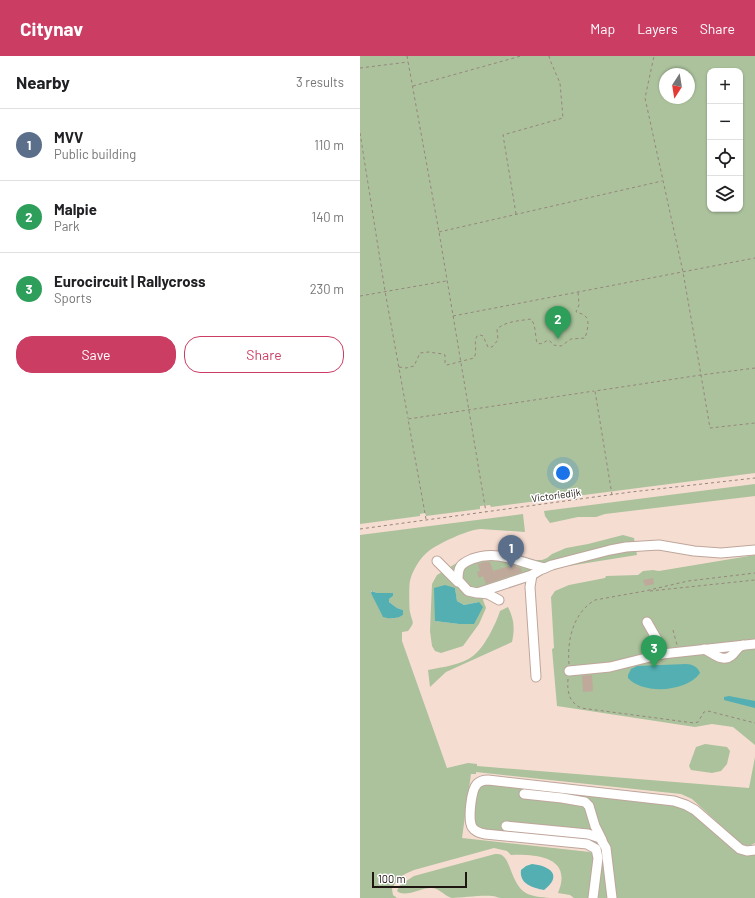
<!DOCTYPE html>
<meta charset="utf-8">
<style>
:root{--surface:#fff;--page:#f2f2f2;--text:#202124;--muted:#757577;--line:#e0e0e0;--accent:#cc3d64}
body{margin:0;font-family:Barlow,sans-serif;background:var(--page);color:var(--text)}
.controls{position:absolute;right:12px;top:12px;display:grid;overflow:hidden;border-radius:8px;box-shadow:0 1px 3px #0004}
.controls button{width:36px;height:36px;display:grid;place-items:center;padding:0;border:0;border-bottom:1px solid var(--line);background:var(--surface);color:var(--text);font:20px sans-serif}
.compass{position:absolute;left:299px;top:12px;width:36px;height:36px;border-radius:50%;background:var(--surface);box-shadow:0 1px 3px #0004;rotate:192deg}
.scale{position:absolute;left:12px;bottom:10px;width:95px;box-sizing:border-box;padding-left:4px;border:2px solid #1f1612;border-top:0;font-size:11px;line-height:14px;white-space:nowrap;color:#1f1612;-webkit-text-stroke:3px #fff;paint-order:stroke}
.you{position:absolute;left:203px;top:417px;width:14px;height:14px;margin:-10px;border:3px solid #fff;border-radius:50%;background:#1a73e8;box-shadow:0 0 0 6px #1a73e833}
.badge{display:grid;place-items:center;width:26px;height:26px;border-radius:50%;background:var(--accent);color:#fff;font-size:13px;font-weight:700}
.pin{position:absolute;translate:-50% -33px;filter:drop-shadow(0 1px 2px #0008)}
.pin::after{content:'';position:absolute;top:21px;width:14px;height:12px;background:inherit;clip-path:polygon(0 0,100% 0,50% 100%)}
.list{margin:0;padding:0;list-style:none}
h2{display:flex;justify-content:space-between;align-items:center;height:52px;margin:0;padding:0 16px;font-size:17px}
h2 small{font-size:13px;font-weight:400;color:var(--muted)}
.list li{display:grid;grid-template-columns:26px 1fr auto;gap:12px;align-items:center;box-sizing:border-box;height:72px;padding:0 16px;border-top:1px solid var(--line)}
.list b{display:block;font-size:15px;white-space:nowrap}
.list p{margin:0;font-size:13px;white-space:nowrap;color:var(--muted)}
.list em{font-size:13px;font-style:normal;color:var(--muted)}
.actions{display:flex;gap:8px;padding:12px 16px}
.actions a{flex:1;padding:9px 0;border:1px solid var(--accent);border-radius:16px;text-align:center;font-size:14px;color:var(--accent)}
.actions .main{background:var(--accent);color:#fff}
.icon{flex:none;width:22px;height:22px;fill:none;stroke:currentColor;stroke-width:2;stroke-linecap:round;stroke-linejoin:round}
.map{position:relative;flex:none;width:395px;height:842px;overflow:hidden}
header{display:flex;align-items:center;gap:24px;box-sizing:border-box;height:56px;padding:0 20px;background:var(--accent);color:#fff}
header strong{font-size:19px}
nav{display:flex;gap:22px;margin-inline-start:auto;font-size:14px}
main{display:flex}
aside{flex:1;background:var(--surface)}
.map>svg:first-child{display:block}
.green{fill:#abc29c;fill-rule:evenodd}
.water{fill:#53afb2}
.building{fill:#bfa99b}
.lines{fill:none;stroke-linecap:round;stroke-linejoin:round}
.minor-casing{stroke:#bea69b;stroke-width:11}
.path{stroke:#97857c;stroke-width:1;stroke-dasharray:3 3;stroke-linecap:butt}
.minor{stroke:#fff;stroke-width:9}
.labels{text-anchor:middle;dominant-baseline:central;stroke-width:3;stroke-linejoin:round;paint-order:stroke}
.street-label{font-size:10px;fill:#1f1612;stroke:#fff}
</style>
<header>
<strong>Citynav</strong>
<nav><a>Map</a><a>Layers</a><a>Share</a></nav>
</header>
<main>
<aside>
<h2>Nearby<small>3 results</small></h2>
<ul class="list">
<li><span class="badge" style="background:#5c6f8a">1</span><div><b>MVV</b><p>Public building</p></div><em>110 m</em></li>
<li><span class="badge" style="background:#2e9e5b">2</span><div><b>Malpie</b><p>Park</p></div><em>140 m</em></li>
<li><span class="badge" style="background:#2e9e5b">3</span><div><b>Eurocircuit | Rallycross</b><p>Sports</p></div><em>230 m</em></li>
</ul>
<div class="actions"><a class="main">Save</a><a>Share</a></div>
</aside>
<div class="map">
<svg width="395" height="842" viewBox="0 0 395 842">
<rect width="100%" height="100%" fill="#f6ddd1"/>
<!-- green -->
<g class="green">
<path d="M0,0H395V417L131,451L130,449L120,450V453L66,460L65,457L60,458V460L0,468ZM350,15H380V153H350ZM305,18H329V42H305Z"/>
<path d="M395,428V440L245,458L236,461H218L190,467L185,460L184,455Z"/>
<path d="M163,458L165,476L121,473C107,474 82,486 70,494C61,500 52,515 50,525C49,528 49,553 50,556C52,567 56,565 48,575L42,576V585L87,712L108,707L117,708V710L389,732L395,701V787L389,790L382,789L332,743L321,738L116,716V718H111L102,782L230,796L233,798L234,801L229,842H214L210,839L198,837C213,801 177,798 151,799L147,795L134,792L54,814L45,818L35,827L32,833L33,839L37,842H0V479ZM11,535H13L17,537H33V540L29,543V546L37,552L43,554V559C37,563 29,563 23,560Z"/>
<path d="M263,479L274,482L277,499L202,511L194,514L172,517L123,534V544L126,552L119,568L103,590L81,597L75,595L72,590L70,575L72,528L77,519L95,508L114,500L123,498L145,496L175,504H182L187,502L192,498L206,492L228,488ZM95,532L97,545L104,549L119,546L99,568L75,565Z"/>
<path d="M395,499V689L373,671L352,668L335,671L197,650L192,593L194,592L191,541L195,535L209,529L245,522L246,520L278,519L283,515L293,514L299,515Z"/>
<path d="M148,551C154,563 155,572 152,586L86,616L70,631L68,614C82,611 102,609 113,600C124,592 136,568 140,555Z"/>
<path d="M345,688L367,691L370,695L367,708L361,715L352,717L331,714L329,710L336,691Z"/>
<path d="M124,726L324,750L374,792L395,796V842H236L239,792L119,774L112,762L114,736Z"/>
<path d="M135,798C138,798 141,798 143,800C150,805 152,826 163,835C170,841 182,841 190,842C174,842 157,842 141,842C138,842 135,840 132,840C120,839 101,842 92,842C84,840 79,831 70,832C61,832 45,842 37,835L40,829L54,820Z"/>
</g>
<!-- water -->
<g class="water">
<path d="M85,529L95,532L97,545L104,549L119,546L123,551L114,568H99L75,565L74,532Z"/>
<path d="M12,535L17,537H33V540L29,543V546L37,552L43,554V559C38,563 29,563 23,561L11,537Z"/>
<path d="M326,608C332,608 338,611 340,617C327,636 283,639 268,622V619L271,613L277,610Z"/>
<path d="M369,640L395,645V652L364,644V641Z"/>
<path d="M172,808C190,810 203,819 184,834C173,832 159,828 161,814L166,810Z"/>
</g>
<!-- building -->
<g class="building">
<path d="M125,506H130L133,515L152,509L161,512L162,516L126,528L123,520L119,522L117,516L120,515L118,508Z"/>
<path d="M293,522L294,528L285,530L283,524Z"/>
<path d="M232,619L233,635L223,636L222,620Z"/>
</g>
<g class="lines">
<!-- minor casing -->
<g class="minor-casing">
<g id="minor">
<path d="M77,505L98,526"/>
<path d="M172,519L117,537L108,535L98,524C98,511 100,508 112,503C138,493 160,507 185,512"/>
<path d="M119,537L128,538L139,544"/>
<path d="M287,566L299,587L302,598"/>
<path d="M344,593C352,596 362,607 371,600C376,596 377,591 383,589"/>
<path d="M209,615L250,611L302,598L395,588"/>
<path d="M176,621L170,531L172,519L180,514L192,509L250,494L266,491L299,489L334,495L361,497L395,494"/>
<path d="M164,738L202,742L225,746L229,750L235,770L242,784"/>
<path d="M146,770L228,778L240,782L246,792L252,842"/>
<path d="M233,842L238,802L236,793L227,788L125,778C120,777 115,776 112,771C108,763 111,734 117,728C120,725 124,724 128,724L314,745L326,749L335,754L380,793L387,795L395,794"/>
</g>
</g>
<!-- path -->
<g class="path">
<path d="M47,0L79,176L126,456"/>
<path d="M0,12L48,6"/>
<path d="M53,30L161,0"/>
<path d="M0,77L25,235L48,362"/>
<path d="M156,158L143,79L203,62L200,27L190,4L189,0"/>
<path d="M79,176L302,125"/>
<path d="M0,240L86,225"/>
<path d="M93,260L395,202"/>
<path d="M39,311L46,312L54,310L60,297L68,296L83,298L85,299V308L87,309L114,302C118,295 113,287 117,280L120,279L123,280L128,291H132L138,284L137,273C146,265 159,265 171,263C176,269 175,280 177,287C182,289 184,286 188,284L190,285L193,289L201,290L211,283L225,282C227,276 230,265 226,261C224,258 219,257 216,256L219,249L218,236"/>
<path d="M395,312L341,319L350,372L395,367"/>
<path d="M252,439L235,335L341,319L323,216L285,42L294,0"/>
<path d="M66,463L48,363L234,335"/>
<path d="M0,473L271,436L395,422"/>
<path d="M290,535L395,524"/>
<path d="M313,574L317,589"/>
<path d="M209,608C207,584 213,557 235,544L285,535L328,525L395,517"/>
<path d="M208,623C207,636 209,646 221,652L334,667L338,666L344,656L348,655L395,667"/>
</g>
<!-- minor -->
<use href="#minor" class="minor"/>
</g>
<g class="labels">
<!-- street labels -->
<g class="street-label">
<text transform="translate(196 439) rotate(-8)">Victoriedijk</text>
</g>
</g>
</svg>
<div class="controls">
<button>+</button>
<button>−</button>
<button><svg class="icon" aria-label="locate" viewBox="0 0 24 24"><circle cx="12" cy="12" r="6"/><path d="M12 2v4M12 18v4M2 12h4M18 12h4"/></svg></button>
<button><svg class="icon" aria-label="layers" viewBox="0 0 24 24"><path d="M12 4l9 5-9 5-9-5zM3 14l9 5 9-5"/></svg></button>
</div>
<svg class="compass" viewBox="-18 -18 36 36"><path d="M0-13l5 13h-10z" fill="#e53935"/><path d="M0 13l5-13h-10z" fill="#757577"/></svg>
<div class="scale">100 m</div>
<div class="you"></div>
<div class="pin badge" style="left:151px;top:512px;background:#5c6f8a">1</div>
<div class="pin badge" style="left:198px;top:283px;background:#2e9e5b">2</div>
<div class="pin badge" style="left:294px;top:612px;background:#2e9e5b">3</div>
</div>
</main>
